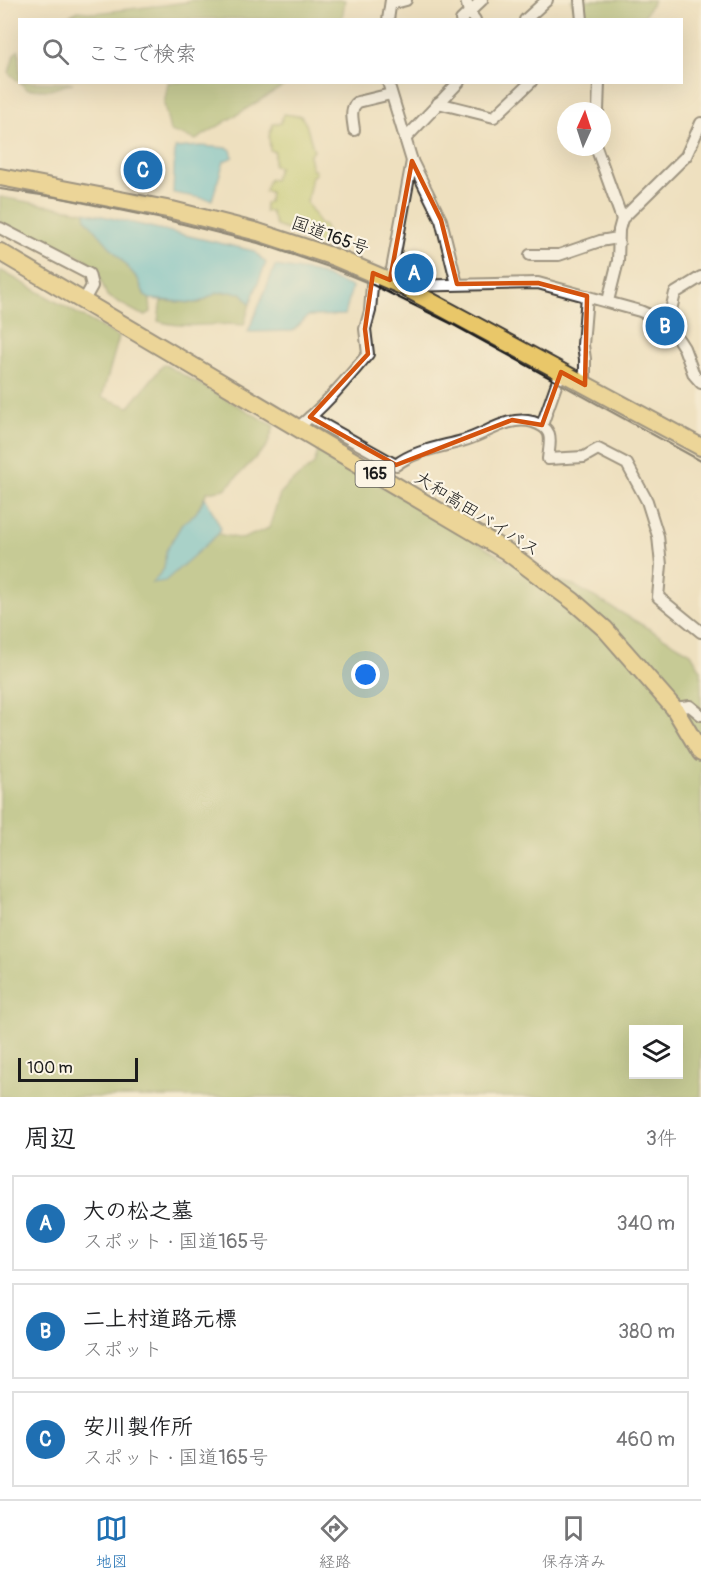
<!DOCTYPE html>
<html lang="ja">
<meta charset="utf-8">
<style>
:root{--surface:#fff;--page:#f2f2f2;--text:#202124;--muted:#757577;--line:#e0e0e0;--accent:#1f6fb2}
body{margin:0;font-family:Pangolin,"Klee One",sans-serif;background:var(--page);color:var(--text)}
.controls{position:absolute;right:18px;bottom:18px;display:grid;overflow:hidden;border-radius:0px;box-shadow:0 6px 24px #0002}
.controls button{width:54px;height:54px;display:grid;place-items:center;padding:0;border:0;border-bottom:2px solid var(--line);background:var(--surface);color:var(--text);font:30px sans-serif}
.compass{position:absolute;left:557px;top:102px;width:54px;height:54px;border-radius:50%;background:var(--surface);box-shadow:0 6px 24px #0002;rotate:3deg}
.scale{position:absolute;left:18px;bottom:15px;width:120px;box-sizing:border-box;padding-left:6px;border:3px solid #1c1c1c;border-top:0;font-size:16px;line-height:21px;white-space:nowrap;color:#1c1c1c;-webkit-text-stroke:4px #fcf5e5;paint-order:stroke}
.you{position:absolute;left:366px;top:675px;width:21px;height:21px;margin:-15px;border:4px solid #fff;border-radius:50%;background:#1a73e8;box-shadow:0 0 0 9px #1a73e833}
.badge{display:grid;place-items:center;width:39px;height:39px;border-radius:50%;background:var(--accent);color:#fff;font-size:20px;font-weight:700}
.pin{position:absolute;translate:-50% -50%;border:3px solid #fff;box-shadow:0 2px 6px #0006}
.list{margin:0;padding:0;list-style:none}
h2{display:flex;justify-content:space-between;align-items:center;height:78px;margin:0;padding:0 24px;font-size:26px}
h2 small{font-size:20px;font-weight:400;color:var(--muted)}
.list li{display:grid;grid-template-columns:39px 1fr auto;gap:18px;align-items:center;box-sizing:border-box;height:96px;margin:0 12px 12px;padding:0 12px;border:2px solid var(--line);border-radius:0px}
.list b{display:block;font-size:22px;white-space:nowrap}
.list p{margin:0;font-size:20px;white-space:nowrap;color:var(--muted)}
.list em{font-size:20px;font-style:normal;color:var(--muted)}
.icon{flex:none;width:33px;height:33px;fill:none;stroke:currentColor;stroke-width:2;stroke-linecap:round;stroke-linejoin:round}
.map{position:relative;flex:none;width:701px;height:1097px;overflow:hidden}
.search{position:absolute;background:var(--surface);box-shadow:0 6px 24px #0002;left:18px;right:18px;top:18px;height:66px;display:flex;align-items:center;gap:15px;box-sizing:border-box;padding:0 21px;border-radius:0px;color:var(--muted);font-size:22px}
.sheet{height:402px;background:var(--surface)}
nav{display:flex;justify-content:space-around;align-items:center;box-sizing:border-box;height:84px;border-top:2px solid var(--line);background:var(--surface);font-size:16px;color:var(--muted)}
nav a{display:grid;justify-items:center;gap:3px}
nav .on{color:var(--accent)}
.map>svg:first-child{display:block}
.green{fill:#bdcc6f;stroke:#6c7446;stroke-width:1.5}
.forest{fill:#96b062;stroke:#59663f;stroke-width:1.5;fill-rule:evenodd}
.water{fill:#56bfd3;stroke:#396e78;stroke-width:1.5}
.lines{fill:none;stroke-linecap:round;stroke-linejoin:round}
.minor-casing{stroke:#3c3934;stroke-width:14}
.highway-casing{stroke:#3c3934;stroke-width:20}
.minor{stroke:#fff;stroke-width:10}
.highway{stroke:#e9c769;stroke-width:16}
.rail{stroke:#1c1c1c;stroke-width:2}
.marked{fill:none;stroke:#d4530e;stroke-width:4.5;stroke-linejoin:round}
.labels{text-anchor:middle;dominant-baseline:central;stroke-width:4.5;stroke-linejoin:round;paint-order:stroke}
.shield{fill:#fcf5e5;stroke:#5f5d58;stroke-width:1.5}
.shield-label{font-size:16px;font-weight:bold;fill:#1c1c1c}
.street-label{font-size:18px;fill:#1c1c1c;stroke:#fcf5e5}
</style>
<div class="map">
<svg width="701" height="1097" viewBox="0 0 701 1097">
<rect width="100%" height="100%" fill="#fcf5e5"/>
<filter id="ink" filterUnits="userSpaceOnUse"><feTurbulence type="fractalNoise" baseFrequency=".0167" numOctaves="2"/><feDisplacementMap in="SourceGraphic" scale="12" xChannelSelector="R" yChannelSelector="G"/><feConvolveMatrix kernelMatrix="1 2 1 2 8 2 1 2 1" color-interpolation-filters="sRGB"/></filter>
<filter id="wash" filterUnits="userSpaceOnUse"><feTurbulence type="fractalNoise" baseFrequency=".008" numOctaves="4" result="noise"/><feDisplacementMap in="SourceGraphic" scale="24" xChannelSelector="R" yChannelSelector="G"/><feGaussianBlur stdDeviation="1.35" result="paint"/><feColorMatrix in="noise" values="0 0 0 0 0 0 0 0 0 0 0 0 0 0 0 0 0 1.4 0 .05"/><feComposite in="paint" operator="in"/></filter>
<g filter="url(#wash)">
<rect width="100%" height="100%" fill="#eee0bf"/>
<!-- green -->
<path class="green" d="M283,114L301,116L306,124L314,151L309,155L312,170H315L316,174L312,176L307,202L320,225L323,224L328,233L324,237L322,247L302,239L293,232L276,226L271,211L265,212V203L269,202L270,192L265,191L269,179L274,180L279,167L273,166L275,152L270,150L269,136L273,124L281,123Z"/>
<!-- forest -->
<g class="forest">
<path d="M191,0H345L342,19H62L78,11L96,13L188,2Z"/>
<path d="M571,0H654L642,20L579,19Z"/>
<path d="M19,50L20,82L73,83L50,90L27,89L9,73L14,54Z"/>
<path d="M168,83V82L288,83L196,140L170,131L164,104Z"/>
<path d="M0,197L85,212L86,219L138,279L145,296L150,299L151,312L146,315L140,314L107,296L98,273L86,259L0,223Z"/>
<path d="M0,270L119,337L102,397L129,407L164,364L274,426L267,446L225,489L207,492L196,513L182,524L166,551L164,569L153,582L165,580L218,534L242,539L269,528L280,494L288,485L314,464L318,451L409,501L516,566L575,586L691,653L701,670V1097H0ZM634,1030H678V1074H634Z"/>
<path d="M235,292L242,293L250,304L244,325C215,322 186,330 158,321L161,301L194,303H200L216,293Z"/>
</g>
<!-- water -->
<g class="water">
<path d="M201,146L228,148L231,150L233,157L224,161L212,200L173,193L175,148Z"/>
<path d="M85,212L254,251L266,263L250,304L242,293C234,292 224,291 217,293C209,296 203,302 194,303L150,299L145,296L138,279L86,219Z"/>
<path d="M275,266L314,272L352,287L345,315L308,316L293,331L248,332Z"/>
<path d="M205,497L221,528L218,534L165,581L152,583L164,569L166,551L182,524L196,513Z"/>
</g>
</g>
<g filter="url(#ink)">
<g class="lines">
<!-- minor casing -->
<g class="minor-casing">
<g id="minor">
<path d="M466,0L469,12L475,20"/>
<path d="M580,0L582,20"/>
<path d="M391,4L406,0"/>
<path d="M388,20L391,0"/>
<path d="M461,20L482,0"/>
<path d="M525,20L547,0"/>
<path d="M388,82L412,161"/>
<path d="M438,103L494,117L531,82"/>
<path d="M598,111L599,82"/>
<path d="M354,130C353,120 349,108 358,102L391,94"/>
<path d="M405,139L459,82"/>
<path d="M596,147L622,219"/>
<path d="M0,228L89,274L92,286L83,302"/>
<path d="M530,255H559L600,241L618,238"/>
<path d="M390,280L412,161L441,220L457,284"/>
<path d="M405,286L538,283L640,311L668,323L684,348L694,375L701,383"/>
<path d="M608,301L618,261L619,230L622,219L686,156L701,123"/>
<path d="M668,323L675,293L701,277"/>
<path d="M585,385V359L583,345L587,296"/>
<path d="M310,417L396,465C413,451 441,447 462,441C486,435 507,415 533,422C555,429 550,440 548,459L584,457L598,449L627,464L647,501L658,536L661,565L658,597L701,632"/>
<path d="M542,425L558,380L563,373"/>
<path d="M297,428C324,407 346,380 368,354L365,329L370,311L373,273"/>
<path d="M674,708L690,706L701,715"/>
</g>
</g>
<!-- highway casing -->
<g class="highway-casing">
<g id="highway">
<path d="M0,177L172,210L258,232L334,257L402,286L701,447"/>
<path d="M0,252L506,551L573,601L605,629L674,708L701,753"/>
</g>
</g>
<!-- minor -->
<use href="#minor" class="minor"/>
<!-- highway -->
<use href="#highway" class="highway"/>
<!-- rail -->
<path class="rail" d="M0,189L61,198L167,220L258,243L332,268L371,284L450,323L701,461"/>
</g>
</g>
<!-- marked area -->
<path d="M0 0H701V1097H0ZM412,161L441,220L457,284L538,283L587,296L585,385L561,372L542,425L512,420L396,465L310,417L368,354L365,329L373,273L390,280Z" fill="#eee0bf" fill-opacity=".55" fill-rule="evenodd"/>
<path class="marked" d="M412,161L441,220L457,284L538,283L587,296L585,385L561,372L542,425L512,420L396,465L310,417L368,354L365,329L373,273L390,280Z"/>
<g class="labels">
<!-- shield labels -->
<rect class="shield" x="355.5" y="461" width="39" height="26" rx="4.5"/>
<g class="shield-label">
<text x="375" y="474">165</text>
</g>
<!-- street labels -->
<g class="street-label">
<text transform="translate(330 236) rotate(20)">国道165号</text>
<text transform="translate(477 514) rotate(32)">大和高田バイパス</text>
</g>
</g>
</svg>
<div class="controls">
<button><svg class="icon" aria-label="layers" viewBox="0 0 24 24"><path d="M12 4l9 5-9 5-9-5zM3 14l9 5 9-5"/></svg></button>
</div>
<svg class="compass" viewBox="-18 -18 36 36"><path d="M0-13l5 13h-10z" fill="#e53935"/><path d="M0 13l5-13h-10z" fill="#757577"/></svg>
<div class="scale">100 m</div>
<div class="you"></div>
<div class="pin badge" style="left:414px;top:273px">A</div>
<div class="pin badge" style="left:665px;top:326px">B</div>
<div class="pin badge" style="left:143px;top:170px">C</div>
<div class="search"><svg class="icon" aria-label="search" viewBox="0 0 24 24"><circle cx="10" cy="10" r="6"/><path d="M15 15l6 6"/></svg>ここで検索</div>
</div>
<section class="sheet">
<h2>周辺<small>3件</small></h2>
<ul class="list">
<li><span class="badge">A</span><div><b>大の松之墓</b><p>スポット · 国道165号</p></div><em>340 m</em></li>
<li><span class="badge">B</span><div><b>二上村道路元標</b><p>スポット</p></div><em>380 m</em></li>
<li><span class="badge">C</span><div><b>安川製作所</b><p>スポット · 国道165号</p></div><em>460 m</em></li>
</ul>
</section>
<nav>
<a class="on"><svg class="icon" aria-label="map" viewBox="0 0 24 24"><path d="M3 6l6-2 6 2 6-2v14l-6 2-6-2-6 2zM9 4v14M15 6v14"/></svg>地図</a>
<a><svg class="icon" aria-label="directions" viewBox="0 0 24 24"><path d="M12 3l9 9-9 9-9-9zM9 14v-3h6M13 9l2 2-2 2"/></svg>経路</a>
<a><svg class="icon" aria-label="saved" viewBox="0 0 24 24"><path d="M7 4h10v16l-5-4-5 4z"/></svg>保存済み</a>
</nav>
